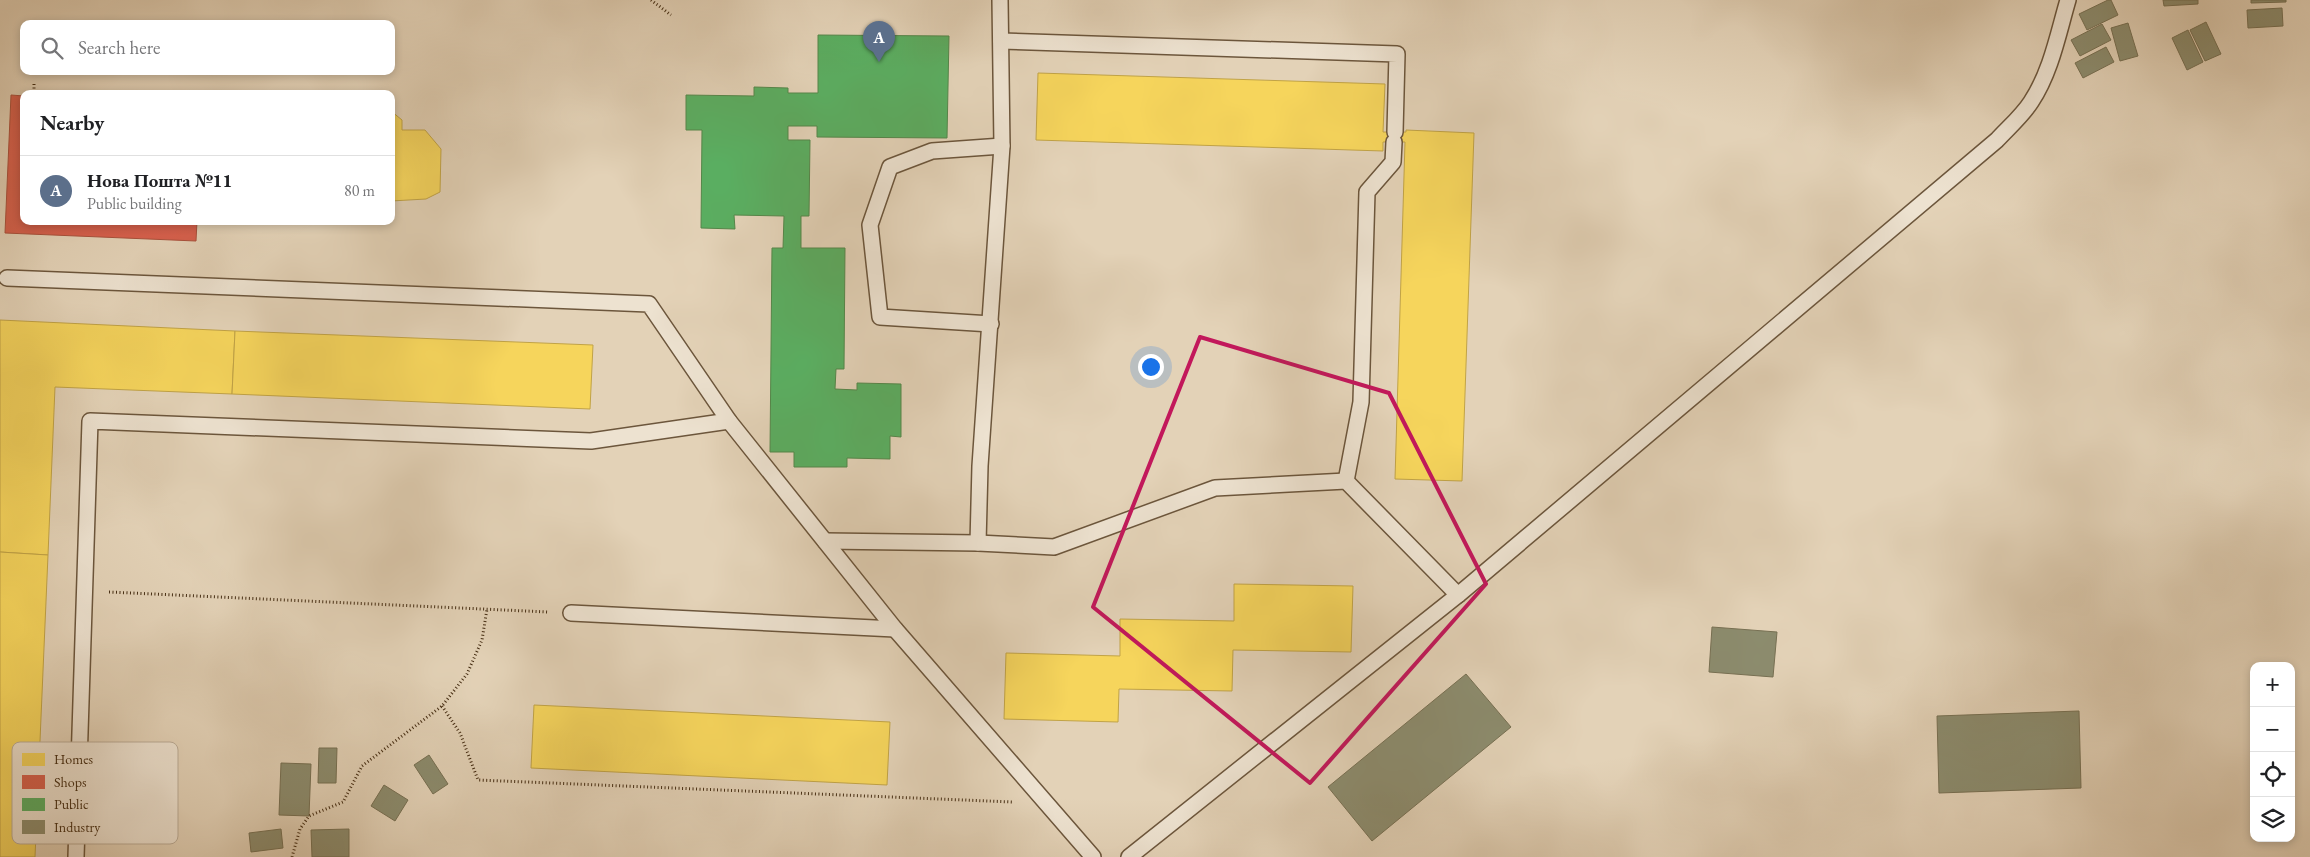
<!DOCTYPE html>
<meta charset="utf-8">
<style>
:root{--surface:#fff;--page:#f6f6f6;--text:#202124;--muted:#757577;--line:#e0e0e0;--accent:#8f2418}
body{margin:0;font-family:"EB Garamond",serif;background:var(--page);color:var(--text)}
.controls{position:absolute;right:15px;bottom:15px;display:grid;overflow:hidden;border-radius:10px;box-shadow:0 2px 8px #0003}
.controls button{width:45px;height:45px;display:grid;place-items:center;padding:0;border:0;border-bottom:1px solid var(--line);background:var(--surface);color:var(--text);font:25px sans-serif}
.you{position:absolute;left:1150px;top:366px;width:18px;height:18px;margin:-12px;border:4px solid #fff;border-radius:50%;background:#1a73e8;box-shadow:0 0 0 8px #1a73e833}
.badge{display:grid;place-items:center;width:32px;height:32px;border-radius:50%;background:var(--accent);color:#fff;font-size:16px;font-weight:700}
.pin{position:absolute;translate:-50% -41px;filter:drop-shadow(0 1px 2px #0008)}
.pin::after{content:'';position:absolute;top:26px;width:18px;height:15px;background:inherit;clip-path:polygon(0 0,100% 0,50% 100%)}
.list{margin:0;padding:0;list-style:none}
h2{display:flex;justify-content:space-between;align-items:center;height:65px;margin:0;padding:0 20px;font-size:21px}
h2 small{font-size:16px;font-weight:400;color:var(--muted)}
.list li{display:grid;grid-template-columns:32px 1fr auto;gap:15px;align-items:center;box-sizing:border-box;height:70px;padding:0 20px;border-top:1px solid var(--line)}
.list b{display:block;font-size:19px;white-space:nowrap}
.list p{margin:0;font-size:16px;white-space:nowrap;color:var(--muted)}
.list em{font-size:16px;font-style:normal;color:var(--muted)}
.icon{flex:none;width:28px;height:28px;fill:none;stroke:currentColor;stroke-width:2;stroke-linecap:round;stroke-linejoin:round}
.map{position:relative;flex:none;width:2310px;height:857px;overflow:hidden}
.search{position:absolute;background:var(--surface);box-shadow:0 2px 8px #0003;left:20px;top:20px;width:375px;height:55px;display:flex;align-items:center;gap:12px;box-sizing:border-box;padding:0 18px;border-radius:10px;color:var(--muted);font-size:19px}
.panel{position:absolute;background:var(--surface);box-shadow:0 2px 8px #0003;left:20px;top:90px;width:375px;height:135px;border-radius:10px}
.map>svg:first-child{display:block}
.homes{fill:#f6d55c;stroke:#c1a346}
.shops{fill:#d6604d;stroke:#aa513c}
.public{fill:#5aae61;stroke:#54874a}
.industry{fill:#8c8c6e;stroke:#777053}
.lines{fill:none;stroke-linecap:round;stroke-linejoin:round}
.service-casing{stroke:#6c563c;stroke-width:18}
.path{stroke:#452d13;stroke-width:3;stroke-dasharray:1 2.5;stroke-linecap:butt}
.service{stroke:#ede2d0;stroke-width:15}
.marked{fill:none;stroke:#c2185b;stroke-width:4;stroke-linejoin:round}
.key{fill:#ede2d0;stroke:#bbac97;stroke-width:1}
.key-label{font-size:14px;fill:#452d13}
</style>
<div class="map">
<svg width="2310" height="857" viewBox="0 0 2310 857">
<rect width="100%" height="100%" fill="#e3d2b7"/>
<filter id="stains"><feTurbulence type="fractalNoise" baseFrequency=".004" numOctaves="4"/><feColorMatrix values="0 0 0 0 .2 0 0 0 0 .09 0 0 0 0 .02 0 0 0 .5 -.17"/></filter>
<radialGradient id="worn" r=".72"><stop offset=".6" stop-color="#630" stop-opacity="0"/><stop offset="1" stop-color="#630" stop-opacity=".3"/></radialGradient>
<!-- homes -->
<g class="homes">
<path d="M1038,73L1385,84L1383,132H1395L1394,142H1383V151L1036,140Z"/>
<path d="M391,111L402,120V130H425L441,149L440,192L426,199L391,201Z"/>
<path d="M1406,130L1474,133L1462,481L1395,479L1405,142H1394L1395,132H1406Z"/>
<path d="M0,320L235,331L232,394L55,387L48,555L0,552Z"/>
<path d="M235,331L593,345L590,409L232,394Z"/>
<path d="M0,552L48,555L35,857H0Z"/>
<path d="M1234,584L1353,586L1351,652L1233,650L1232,691L1119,689L1118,722L1004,719L1006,653L1120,656V619L1234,621Z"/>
<path d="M534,705L890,722L887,785L531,768Z"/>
</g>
<!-- shops -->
<path class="shops" d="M11,95L24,96V221H197L196,241L5,233Z"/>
<!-- public -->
<path class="public" d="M818,35L949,36L947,138L817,137V126H788V140H810L809,216H801V248H845L844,369H836L835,389L857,390V383L901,384V437L890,436V459L847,458V467H794V452H770L772,248H783L784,216L734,215L735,229L701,228L702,130H686V95L754,96V87L788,88V93H818Z"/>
<!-- industry -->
<g class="industry">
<path d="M2108,0H2111L2118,15L2087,30L2079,14Z"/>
<path d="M2163,0H2198V4L2164,6Z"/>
<path d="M2251,0H2286V2L2251,3Z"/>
<path d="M2282,8L2283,26L2248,28L2247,10Z"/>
<path d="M2206,22L2221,54L2205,61L2190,30Z"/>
<path d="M2128,23L2138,56L2120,61L2111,28Z"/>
<path d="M2102,24L2111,40L2080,56L2071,40Z"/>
<path d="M2188,30L2203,62L2187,70L2172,38Z"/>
<path d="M2106,47L2114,62L2083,78L2075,63Z"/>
<path d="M1712,627L1777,632L1773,677L1709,672Z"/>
<path d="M1466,674L1511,727L1372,841L1328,787Z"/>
<path d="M2079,711L2081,788L1939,793L1937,716Z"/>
<path d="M319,748H337L336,783H318Z"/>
<path d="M429,755L448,784L433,794L414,765Z"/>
<path d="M281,763L311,764L309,816L279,815Z"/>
<path d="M384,785L408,800L395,821L371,806Z"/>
<path d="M281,829L283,848L251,852L249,833Z"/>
<path d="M349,829V857H312L311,830Z"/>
</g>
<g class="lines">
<!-- service casing -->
<g class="service-casing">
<g id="service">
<path d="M1001,41L1397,54L1395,132"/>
<path d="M7,278L649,304L729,421L895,629L1093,857"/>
<path d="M991,324L880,317L870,225L890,167L932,151L1002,146"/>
<path d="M1346,481L1361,402L1367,192L1393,162L1394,142"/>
<path d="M825,541L978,543L1054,547L1215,488L1346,481L1458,595"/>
<path d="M978,543L980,466L1002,146L1000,0"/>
<path d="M571,613L895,629"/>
<path d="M76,857L90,421L591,441L729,421"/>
<path d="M1129,857L1458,595L1997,140C2008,128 2022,116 2031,102C2051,72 2058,34 2068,0"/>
</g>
</g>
<!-- path -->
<g class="path">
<path d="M651,0L671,15"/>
<path d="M34,84V94"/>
<path d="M109,592L548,612"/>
<path d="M442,706L460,733L478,780L1012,802"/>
<path d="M292,857L300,829L309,816L343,802L362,766L442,706L467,674L482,640L487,609"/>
</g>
<!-- service -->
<use href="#service" class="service"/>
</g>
<!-- marked area -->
<path class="marked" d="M1200,337L1389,393L1486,584L1310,783L1093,607Z"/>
<!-- legend -->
<rect x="12" y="742" width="166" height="102" rx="8" class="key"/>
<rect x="22" y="753" width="23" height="13" fill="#f6d55c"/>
<rect x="22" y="775" width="23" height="14" fill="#d6604d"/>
<rect x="22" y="798" width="23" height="13" fill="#5aae61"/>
<rect x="22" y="820" width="23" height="14" fill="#8c8c6e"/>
<g class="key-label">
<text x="54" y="764">Homes</text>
<text x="54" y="787">Shops</text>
<text x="54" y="809">Public</text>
<text x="54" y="832">Industry</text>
</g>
<rect width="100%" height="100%" filter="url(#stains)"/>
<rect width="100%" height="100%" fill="url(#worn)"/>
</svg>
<div class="controls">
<button>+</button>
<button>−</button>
<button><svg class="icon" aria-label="locate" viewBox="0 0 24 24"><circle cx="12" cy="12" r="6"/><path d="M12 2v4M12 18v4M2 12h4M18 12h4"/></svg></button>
<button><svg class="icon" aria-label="layers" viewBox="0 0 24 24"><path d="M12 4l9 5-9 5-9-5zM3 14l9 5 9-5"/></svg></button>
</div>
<div class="you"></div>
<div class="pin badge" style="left:879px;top:62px;background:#5c6f8a">A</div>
<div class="search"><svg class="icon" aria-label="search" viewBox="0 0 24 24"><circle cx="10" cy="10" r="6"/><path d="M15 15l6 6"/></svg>Search here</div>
<section class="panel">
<h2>Nearby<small></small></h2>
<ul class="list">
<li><span class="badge" style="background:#5c6f8a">A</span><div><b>Нова Пошта №11</b><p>Public building</p></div><em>80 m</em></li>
</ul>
</section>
</div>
